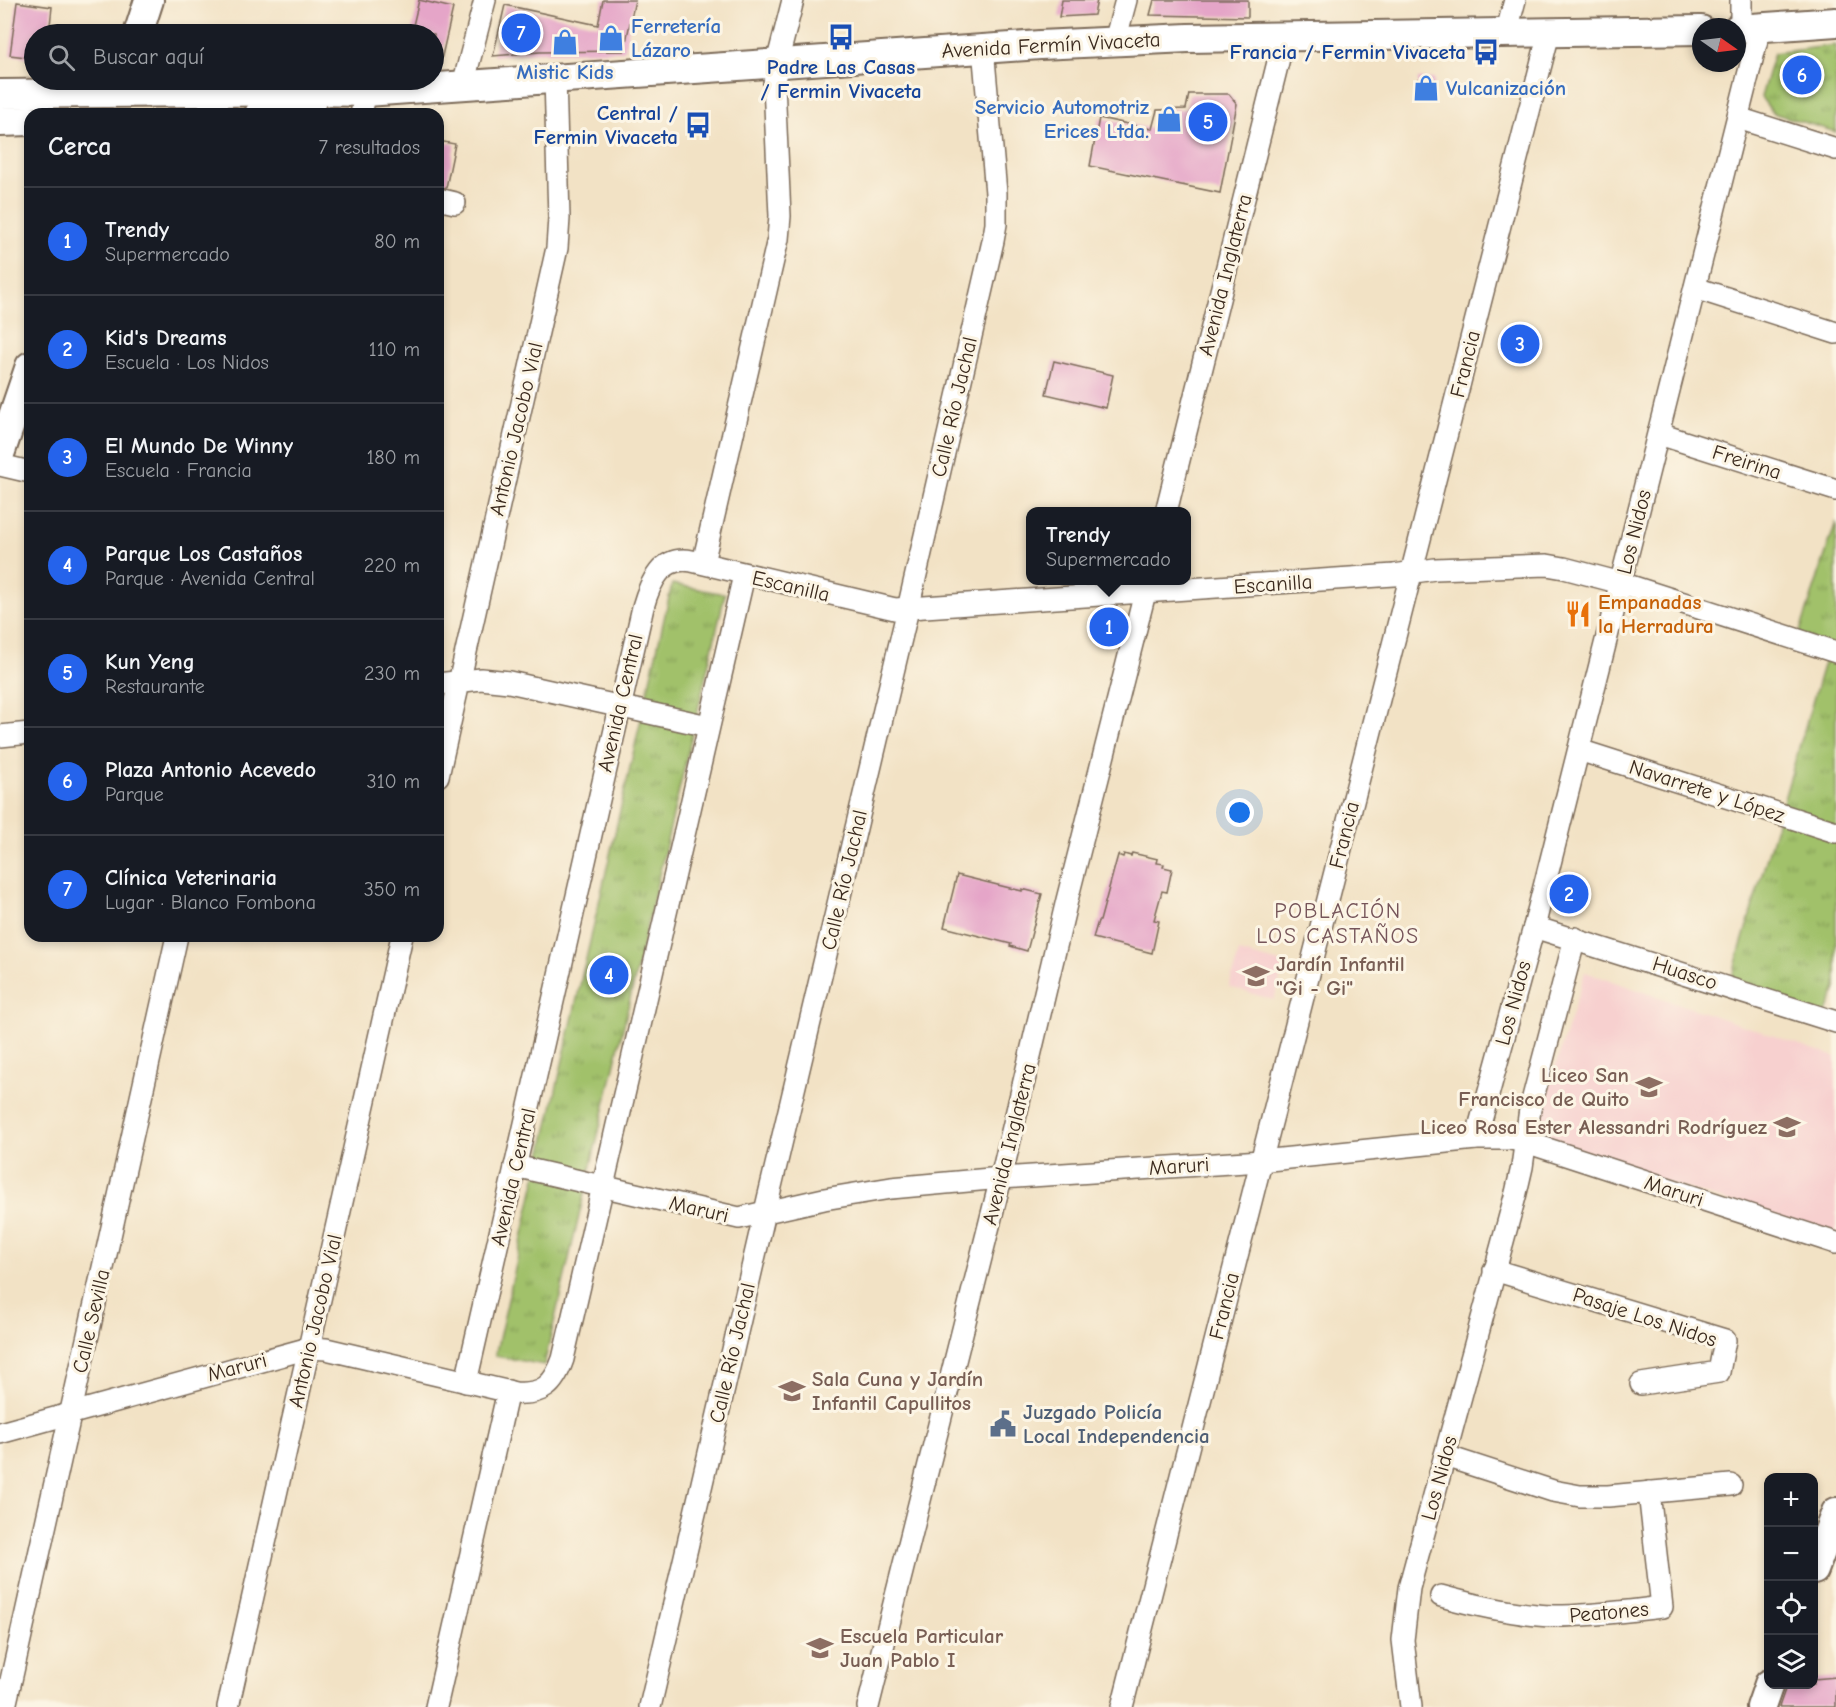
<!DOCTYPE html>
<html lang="es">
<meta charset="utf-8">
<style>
:root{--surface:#171b24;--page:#242831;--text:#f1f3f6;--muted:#9ea1a6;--line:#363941;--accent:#2563eb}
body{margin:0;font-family:"Comic Neue",sans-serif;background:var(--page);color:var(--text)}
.controls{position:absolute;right:18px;bottom:18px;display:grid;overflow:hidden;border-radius:12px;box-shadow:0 3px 9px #0003}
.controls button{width:54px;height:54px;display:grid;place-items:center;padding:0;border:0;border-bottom:2px solid var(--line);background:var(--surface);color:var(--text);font:30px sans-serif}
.compass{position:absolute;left:1692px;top:18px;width:54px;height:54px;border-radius:50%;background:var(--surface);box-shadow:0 3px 9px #0003;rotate:104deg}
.you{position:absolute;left:1240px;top:813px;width:21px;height:21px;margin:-15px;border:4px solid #fff;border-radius:50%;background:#1a73e8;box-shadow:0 0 0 9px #1a73e833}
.badge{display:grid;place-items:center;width:39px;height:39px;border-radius:50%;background:var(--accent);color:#fff;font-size:20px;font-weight:700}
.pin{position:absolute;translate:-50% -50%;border:3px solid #fff;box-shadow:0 2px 6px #0006}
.popup{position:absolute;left:1026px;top:507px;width:165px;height:78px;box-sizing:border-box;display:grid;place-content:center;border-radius:12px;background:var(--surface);filter:drop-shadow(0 2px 4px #0005);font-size:20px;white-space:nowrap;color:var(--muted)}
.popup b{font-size:22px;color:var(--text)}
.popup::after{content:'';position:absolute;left:50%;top:100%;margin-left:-12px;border:12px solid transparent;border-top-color:var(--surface)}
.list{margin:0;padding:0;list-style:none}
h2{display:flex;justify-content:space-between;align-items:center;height:78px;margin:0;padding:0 24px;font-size:26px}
h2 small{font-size:20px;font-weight:400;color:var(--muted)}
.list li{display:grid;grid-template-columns:39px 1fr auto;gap:18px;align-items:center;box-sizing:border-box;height:108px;padding:0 24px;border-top:2px solid var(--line)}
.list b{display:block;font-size:22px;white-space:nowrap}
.list p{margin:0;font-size:20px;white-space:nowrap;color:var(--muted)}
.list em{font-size:20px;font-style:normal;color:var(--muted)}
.icon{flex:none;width:33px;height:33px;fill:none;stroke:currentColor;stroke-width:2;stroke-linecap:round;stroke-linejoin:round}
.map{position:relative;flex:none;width:1836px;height:1707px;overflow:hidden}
.search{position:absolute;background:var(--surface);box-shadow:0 3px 9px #0003;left:24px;top:24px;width:420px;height:66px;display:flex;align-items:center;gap:15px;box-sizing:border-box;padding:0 21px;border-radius:33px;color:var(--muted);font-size:22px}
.panel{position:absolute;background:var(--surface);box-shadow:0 3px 9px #0003;left:24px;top:108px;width:420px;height:834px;border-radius:18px}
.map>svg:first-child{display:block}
.built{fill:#f7d0cf}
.park{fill:url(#park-tufts);stroke:#6e7644;stroke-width:1.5}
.building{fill:#e5a5c8}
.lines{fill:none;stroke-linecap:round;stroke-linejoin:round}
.street-casing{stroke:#7b6a58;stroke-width:24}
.secondary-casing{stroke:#7b6a58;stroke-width:32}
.street{stroke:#fff;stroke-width:21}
.secondary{stroke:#fff;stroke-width:28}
.labels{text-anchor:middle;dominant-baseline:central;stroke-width:6;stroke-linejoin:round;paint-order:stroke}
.shop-label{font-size:21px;font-weight:bold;fill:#366cbe;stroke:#fcf5e5;text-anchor:start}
.street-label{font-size:21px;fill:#3b2a1e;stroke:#fcf5e5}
.transit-label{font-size:21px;font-weight:bold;fill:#164399;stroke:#fcf5e5;text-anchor:end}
.food-label{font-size:21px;font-weight:bold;fill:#c56008;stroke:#fcf5e5;text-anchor:start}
.education-label{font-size:21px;font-weight:bold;fill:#785e54;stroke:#fcf5e5;text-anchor:start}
.service-label{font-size:21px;font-weight:bold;fill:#4e5e75;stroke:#fcf5e5;text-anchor:start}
.neighbourhood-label{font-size:22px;letter-spacing:1.5px;fill:#76555a;stroke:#fcf5e5}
</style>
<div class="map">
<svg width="1836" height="1707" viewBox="0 0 1836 1707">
<defs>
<pattern id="park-tufts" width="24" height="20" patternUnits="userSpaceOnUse" patternTransform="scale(1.5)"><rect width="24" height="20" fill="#a1c16a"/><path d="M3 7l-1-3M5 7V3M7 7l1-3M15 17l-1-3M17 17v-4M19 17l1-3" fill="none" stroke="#849d57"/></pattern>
</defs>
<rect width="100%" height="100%" fill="#fcf5e5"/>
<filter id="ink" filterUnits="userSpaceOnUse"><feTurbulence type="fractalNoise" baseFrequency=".0167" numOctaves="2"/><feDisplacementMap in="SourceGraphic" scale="12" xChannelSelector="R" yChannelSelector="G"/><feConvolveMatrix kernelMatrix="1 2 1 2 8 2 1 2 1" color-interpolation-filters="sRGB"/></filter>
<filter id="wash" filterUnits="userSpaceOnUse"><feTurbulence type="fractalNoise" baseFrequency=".008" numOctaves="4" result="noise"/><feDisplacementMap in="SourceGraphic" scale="24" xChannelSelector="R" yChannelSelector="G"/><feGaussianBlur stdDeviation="1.35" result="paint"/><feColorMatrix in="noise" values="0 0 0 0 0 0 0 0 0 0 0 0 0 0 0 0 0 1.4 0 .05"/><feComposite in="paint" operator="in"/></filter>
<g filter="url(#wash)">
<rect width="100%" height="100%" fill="#f2e2c5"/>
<!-- built -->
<g class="built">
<path d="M1239,952L1284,964L1274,1000L1229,987Z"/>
<path d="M1585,972L1836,1057V1235L1532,1141Z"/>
</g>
<!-- park -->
<g class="park">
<path d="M1836,45V132L1773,113L1761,97L1774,53Z"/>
<path d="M1836,522V988L1826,1016L1729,987L1827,652L1796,644Z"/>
<path d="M672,584L725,594L544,1365L495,1356Z"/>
</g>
<g id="blocks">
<!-- building -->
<g class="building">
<path d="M419,0L453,8L440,65L434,64V34H411Z"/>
<path d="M603,0H635L624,51L540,52L493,56L505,5L598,25Z"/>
<path d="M1062,0H1097L1094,15L1059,17Z"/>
<path d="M1154,0H1248V17L1150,15Z"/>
<path d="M17,2L52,7L49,34H34V58L10,55Z"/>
<rect x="1418" y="79" width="16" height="17"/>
<path d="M1189,94H1229L1237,104L1220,193L1090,166L1099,118L1152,129L1157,110L1186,109Z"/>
<path d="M438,141L455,144L446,188L438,187Z"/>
<path d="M1054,361L1113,375L1106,408L1046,394Z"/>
<path d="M1132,853L1158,859L1157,863L1164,864L1163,867L1172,869L1167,892L1162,891L1154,920L1159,921L1152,953L1093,938L1098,921H1100L1118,855L1123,857L1124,854L1131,856Z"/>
<path d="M957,875L1022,891V889L1042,894L1027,951L1010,946L1011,944L944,927Z"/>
<path d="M1836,1677V1707H1779L1787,1684H1814V1679Z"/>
</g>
</g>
</g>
<g filter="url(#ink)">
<use href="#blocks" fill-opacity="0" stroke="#7b6a58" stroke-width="1.5"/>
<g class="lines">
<!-- street casing -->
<g class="street-casing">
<g id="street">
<path d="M1741,0V29"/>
<path d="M1506,34L1515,0"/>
<path d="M1115,41L1126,0"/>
<path d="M463,85L485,0"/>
<path d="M361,114L366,92"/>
<path d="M1738,118L1836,149"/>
<path d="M438,199L455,203"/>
<path d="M1695,288L1836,333"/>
<path d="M1659,434L1836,490"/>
<path d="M0,465L30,472"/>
<path d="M1166,512L1284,38"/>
<path d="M703,563L778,239L780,216L774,84L777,63L793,0"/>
<path d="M438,684L481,679L509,682L708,726"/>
<path d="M0,736L30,733"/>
<path d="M1579,750L1836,832"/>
<path d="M438,776L557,248L559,218L555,78"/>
<path d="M1534,927L1836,1022"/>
<path d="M1476,1139L1534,927L1760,28"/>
<path d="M515,1166L739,1218L824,1199L891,1188L1001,1178L1261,1161L1476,1139H1510L1526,1142L1836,1243"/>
<path d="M1494,1270L1725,1340L1719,1372L1641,1384"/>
<path d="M466,1382L643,607C650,582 662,555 692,561L895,609L1394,575L1435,569L1547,565L1564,568L1621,583L1836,652"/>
<path d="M0,1433L309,1348L326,1349L515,1393C543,1395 554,1385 563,1359L744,575"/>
<path d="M1445,1456L1553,1491L1580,1496H1608L1731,1485"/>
<path d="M1441,1596C1477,1606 1517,1615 1555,1616C1591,1616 1627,1611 1662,1607L1649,1492"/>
<path d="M5,1707L177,936"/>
<path d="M228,1707L402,936"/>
<path d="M436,1707L508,1391"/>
<path d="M650,1707L768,1199L908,609L993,241L996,224V193L983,48"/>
<path d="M868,1707L1001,1178L1067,900L1148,581"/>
<path d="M1122,1707L1549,33"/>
<path d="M1411,1707L1403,1640L1409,1588L1516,1193L1522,1167L1530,1109L1575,938"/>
</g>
</g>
<!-- secondary casing -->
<g class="secondary-casing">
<g id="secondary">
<path d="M1737,29L1836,22"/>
<path d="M138,34L149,0"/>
<path d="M0,94L305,91L366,92L1040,45L1188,38L1701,30"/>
<path d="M259,114L311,104"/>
<path d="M0,122L30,121"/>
<path d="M0,454L30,366"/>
<path d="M1814,1570L1836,1512"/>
<path d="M1761,1707L1769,1684"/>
</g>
</g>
<!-- street -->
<use href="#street" class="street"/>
<!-- secondary -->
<use href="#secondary" class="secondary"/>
</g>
</g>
<!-- icons -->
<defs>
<g id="bus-bare" transform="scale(2.07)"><path d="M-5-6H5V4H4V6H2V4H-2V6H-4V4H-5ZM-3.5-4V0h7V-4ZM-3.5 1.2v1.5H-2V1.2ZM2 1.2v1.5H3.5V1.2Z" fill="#1a4fb4" stroke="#fcf5e5" stroke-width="2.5" paint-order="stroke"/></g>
<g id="shop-bare" transform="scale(2.07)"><path d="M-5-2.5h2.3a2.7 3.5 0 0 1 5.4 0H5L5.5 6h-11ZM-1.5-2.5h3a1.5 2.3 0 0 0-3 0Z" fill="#3f7fe0" stroke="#fcf5e5" stroke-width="2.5" paint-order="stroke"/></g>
<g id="restaurant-bare" transform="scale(2.07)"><path d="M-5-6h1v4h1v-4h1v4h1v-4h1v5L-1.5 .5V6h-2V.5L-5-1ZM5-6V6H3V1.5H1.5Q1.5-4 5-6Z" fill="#e8710a" stroke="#fcf5e5" stroke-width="2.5" paint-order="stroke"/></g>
<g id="school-bare" transform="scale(2.07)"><path d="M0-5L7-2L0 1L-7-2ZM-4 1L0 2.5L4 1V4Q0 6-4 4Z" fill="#8d6e63" stroke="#fcf5e5" stroke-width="2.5" paint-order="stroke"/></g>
<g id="civic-bare" transform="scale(2.07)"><path d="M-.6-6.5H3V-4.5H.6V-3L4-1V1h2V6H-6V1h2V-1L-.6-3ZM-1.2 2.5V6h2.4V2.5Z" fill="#5c6f8a" stroke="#fcf5e5" stroke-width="2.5" paint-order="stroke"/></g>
</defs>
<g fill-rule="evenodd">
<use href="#bus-bare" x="841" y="37"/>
<use href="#shop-bare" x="611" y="38"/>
<use href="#shop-bare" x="565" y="42"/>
<use href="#bus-bare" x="1486" y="52"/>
<use href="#shop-bare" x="1426" y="88"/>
<use href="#shop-bare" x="1169" y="119"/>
<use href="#bus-bare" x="698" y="125"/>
<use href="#restaurant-bare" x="1578" y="614"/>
<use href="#school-bare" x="1256" y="976"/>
<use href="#school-bare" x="1649" y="1087"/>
<use href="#school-bare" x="1787" y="1127"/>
<use href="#school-bare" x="792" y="1391"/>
<use href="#civic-bare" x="1003" y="1424"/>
<use href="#school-bare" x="820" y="1648"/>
</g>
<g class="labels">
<!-- shop labels -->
<g class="shop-label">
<text x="631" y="26">Ferretería<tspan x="631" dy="24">Lázaro</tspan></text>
<text x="565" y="72" text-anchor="middle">Mistic Kids</text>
<text x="1446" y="88">Vulcanización</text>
<text x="1149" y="107" text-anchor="end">Servicio Automotriz<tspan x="1149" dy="24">Erices Ltda.</tspan></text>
</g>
<!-- street labels -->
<g class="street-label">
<text transform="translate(1051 45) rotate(-3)">Avenida Fermín Vivaceta</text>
<text transform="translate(1225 275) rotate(-76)">Avenida Inglaterra</text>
<text transform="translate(1465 364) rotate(-76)">Francia</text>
<text transform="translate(954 407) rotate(-77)">Calle Río Jachal</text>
<text transform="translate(516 429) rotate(-77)">Antonio Jacobo Vial</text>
<text transform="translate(1747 462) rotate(18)">Freirina</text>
<text transform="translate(1634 532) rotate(-76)">Los Nidos</text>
<text transform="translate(1273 584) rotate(-4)">Escanilla</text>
<text transform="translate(791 586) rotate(13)">Escanilla</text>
<text transform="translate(620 703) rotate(-77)">Avenida Central</text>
<text transform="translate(1707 791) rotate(18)">Navarrete y López</text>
<text transform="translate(1344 835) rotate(-76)">Francia</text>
<text transform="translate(844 880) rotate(-77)">Calle Río Jachal</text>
<text transform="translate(1685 973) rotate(18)">Huasco</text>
<text transform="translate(1513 1003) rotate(-75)">Los Nidos</text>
<text transform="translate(1009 1144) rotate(-76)">Avenida Inglaterra</text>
<text transform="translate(1179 1166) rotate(-4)">Maruri</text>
<text transform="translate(513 1177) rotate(-77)">Avenida Central</text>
<text transform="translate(1674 1191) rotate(18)">Maruri</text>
<text transform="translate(699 1209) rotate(13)">Maruri</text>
<text transform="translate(1224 1306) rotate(-76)">Francia</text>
<text transform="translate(1645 1317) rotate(18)">Pasaje Los Nidos</text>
<text transform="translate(91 1321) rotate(-77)">Calle Sevilla</text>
<text transform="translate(315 1321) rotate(-77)">Antonio Jacobo Vial</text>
<text transform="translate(732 1353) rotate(-77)">Calle Río Jachal</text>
<text transform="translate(237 1367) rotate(-15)">Maruri</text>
<text transform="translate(1439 1478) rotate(-75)">Los Nidos</text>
<text transform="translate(1609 1612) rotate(-5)">Peatones</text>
</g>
<!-- transit labels -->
<g class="transit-label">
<text x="1466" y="52">Francia / Fermin Vivaceta</text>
<text x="841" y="67" text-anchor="middle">Padre Las Casas<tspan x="841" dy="24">/ Fermin Vivaceta</tspan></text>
<text x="678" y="113">Central /<tspan x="678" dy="24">Fermin Vivaceta</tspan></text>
</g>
<!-- food labels -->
<g class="food-label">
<text x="1598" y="602">Empanadas<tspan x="1598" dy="24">la Herradura</tspan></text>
</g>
<!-- education labels -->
<g class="education-label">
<text x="1276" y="964">Jardín Infantil<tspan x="1276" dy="24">"Gi - Gi"</tspan></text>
<text x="1629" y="1075" text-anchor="end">Liceo San<tspan x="1629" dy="24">Francisco de Quito</tspan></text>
<text x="1767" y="1127" text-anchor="end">Liceo Rosa Ester Alessandri Rodríguez</text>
<text x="812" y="1379">Sala Cuna y Jardín<tspan x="812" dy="24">Infantil Capullitos</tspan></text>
<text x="840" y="1636">Escuela Particular<tspan x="840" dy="24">Juan Pablo I</tspan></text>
</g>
<!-- service labels -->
<g class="service-label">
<text x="1023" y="1412">Juzgado Policía<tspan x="1023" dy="24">Local Independencia</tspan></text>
</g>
<!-- neighbourhood labels -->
<g class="neighbourhood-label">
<text x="1338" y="911">POBLACIÓN<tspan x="1338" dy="25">LOS CASTAÑOS</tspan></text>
</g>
</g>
</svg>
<div class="controls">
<button>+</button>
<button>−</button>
<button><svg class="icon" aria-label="locate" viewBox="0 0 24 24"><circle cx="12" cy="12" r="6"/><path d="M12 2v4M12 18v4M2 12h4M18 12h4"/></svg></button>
<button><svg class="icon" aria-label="layers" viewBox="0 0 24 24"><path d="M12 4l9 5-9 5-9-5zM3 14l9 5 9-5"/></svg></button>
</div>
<svg class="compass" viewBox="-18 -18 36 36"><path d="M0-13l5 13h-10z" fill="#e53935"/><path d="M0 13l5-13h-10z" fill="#9ea1a6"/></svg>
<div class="you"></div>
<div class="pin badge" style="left:1109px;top:627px">1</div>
<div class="popup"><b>Trendy</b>Supermercado</div>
<div class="pin badge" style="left:1569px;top:894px">2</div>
<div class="pin badge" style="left:1520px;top:344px">3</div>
<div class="pin badge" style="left:609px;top:975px">4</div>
<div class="pin badge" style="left:1208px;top:122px">5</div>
<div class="pin badge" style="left:1802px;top:75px">6</div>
<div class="pin badge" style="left:521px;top:33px">7</div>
<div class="search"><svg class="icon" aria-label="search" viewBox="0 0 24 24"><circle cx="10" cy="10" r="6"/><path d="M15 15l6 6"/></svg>Buscar aquí</div>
<section class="panel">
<h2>Cerca<small>7 resultados</small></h2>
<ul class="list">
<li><span class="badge">1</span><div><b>Trendy</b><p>Supermercado</p></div><em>80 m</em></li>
<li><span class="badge">2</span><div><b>Kid's Dreams</b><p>Escuela · Los Nidos</p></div><em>110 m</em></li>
<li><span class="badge">3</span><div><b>El Mundo De Winny</b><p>Escuela · Francia</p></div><em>180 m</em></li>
<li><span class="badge">4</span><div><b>Parque Los Castaños</b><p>Parque · Avenida Central</p></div><em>220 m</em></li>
<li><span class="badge">5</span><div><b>Kun Yeng</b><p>Restaurante</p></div><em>230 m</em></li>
<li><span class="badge">6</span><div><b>Plaza Antonio Acevedo</b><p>Parque</p></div><em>310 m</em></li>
<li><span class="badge">7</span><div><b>Clínica Veterinaria</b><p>Lugar · Blanco Fombona</p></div><em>350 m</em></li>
</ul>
</section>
</div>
